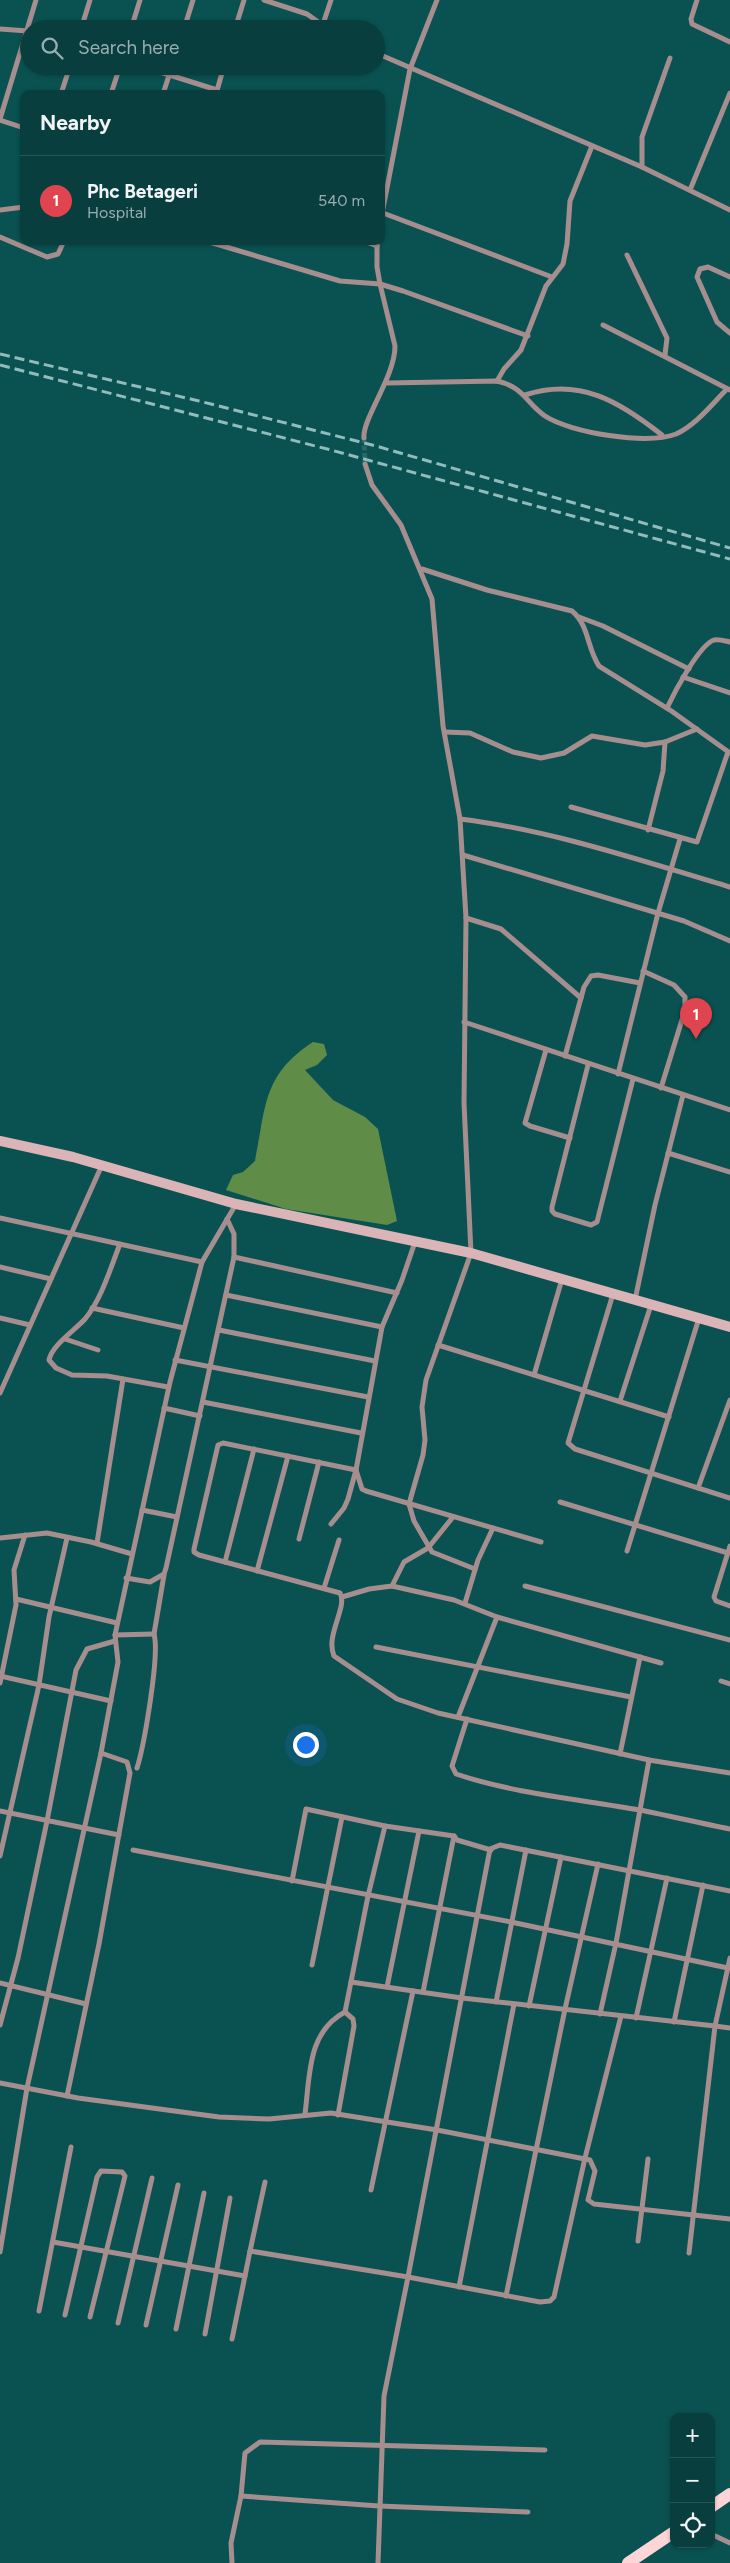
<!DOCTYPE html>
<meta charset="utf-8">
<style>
:root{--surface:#083e3e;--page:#164949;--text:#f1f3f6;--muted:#98aeb0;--line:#295758;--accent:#95b2f1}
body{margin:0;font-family:Figtree,sans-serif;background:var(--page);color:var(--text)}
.controls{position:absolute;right:15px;bottom:15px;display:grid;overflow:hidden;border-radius:10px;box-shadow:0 1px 4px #0004}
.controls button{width:45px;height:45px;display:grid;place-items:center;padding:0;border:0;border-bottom:1px solid var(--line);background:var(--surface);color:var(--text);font:25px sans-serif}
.you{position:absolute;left:305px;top:1744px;width:18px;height:18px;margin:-12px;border:4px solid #fff;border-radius:50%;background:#1a73e8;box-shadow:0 0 0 8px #1a73e833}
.badge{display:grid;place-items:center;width:32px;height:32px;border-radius:50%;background:var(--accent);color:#fff;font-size:16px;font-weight:700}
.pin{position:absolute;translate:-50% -41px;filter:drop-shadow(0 1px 2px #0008)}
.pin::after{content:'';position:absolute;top:26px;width:18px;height:15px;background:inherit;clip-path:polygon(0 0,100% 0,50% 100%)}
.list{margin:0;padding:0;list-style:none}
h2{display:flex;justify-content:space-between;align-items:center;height:65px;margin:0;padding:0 20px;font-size:21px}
h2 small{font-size:16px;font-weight:400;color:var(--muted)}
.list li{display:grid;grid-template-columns:32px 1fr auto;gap:15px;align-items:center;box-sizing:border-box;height:90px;padding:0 20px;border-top:1px solid var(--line)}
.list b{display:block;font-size:19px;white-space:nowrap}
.list p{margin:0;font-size:16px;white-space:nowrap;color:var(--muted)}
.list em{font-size:16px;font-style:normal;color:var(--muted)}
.icon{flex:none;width:28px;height:28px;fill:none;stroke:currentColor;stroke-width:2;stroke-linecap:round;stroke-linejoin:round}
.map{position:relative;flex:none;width:730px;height:2563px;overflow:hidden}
.search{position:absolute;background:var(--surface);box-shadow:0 1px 4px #0004;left:20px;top:20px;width:365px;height:55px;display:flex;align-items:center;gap:12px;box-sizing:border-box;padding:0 18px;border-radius:28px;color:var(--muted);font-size:19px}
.panel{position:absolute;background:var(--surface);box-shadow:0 1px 4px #0004;left:20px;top:90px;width:365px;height:155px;border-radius:10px}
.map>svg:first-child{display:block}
.water{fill:#5f8c46}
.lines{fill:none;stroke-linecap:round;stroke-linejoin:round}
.street-tunnel{stroke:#266868;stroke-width:5;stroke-dasharray:5 2.5;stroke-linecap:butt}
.street{stroke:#a68e8f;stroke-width:5}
.secondary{stroke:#dab4b6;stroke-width:10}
.primary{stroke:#fcd5d7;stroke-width:12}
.rail{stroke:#92bbbb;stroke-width:3;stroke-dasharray:10 5;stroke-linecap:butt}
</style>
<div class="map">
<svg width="730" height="2563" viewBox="0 0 730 2563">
<rect width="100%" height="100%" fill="#0a5252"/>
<!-- water -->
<path class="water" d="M313,1042L324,1044L327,1055L317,1065L305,1070L333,1100L365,1117L378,1129L397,1221L387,1225L286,1209L226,1190L233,1175L243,1172L255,1161C266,1108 262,1075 313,1042Z"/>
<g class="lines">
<!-- street-tunnel -->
<path class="street-tunnel" d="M364,438L365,464"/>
<!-- street -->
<g class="street">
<path d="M264,0L307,14L328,29"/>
<path d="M697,0L691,19L692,24L730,42"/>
<path d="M323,24L331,0"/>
<path d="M0,29L28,31"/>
<path d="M81,29L90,0"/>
<path d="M131,29L140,0"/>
<path d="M184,29L193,0"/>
<path d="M235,29L244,0"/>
<path d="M376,53L642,167L730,210"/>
<path d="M141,66L217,90"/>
<path d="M61,94L70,66"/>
<path d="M111,94L120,66"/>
<path d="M163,94L172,66"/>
<path d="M216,94L224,66"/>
<path d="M0,119L36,0"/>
<path d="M0,120L24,128"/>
<path d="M642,167V137L670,58"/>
<path d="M690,190L730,93"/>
<path d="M0,210L24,207"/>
<path d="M383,213L552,277"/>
<path d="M381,219L410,69L437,0"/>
<path d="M0,237L47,257L58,254L64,241"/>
<path d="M206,241L340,281L380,284L403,291L528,336"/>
<path d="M364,241L377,246"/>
<path d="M627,255L667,338L665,355"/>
<path d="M730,277L708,267L700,269L697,277L717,322L730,333"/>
<path d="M603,325L730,390"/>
<path d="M497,381L504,369L521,350L546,286L563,264L567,244L570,201L592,146"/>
<path d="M387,383L497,381C524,387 526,403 545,416C571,433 647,445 676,434C696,425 712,404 727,389"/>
<path d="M525,395C580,377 620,402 662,435"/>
<path d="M364,438C362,419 395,377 395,346L380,284L377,267V241"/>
<path d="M365,464L372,485L401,525L432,599L443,726L460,819L466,918L464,1103L471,1253L426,1380L422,1407L425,1440L423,1455L409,1504L414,1521L432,1552L475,1569"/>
<path d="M422,569L487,590L572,611C589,625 587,648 599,666L670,710L730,753"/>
<path d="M579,617L603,626L689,669"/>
<path d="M683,677L730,693"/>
<path d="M667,708C674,693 699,645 714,640C719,639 725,641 730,642"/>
<path d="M445,732L470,733L513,752L541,758L564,753L592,736L645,745L665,742L697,729"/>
<path d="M571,807L697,842L728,752"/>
<path d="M460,819C551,830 642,861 730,887"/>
<path d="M648,830L663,771L665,742"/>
<path d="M463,855L684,921L730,941"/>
<path d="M466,918L501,929L581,998"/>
<path d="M643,971L674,985L685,997V1010L661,1088"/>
<path d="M464,1022L730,1110"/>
<path d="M546,1050L525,1123L530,1126L570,1138"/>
<path d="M565,1056L584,987L591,976L598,975L640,983"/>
<path d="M588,1065L552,1207V1211L555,1214L591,1225L597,1222L633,1079"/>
<path d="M618,1074L658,913L680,839"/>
<path d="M668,1153L730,1172"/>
<path d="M0,1218L202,1262"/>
<path d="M120,1244C110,1269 102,1298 85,1319C75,1330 52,1345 49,1360L56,1368L72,1375L107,1376L168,1387"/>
<path d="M234,1257L397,1293"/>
<path d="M0,1267L51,1279"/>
<path d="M613,1294L568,1443L575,1449L730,1498"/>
<path d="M226,1295L382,1327"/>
<path d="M635,1300L655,1205L683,1095"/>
<path d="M92,1308L184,1328"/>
<path d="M0,1318L30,1325"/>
<path d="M219,1330L375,1361"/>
<path d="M65,1339L98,1350"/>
<path d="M438,1345L669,1417"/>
<path d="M175,1360L368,1397"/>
<path d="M534,1375L562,1279"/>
<path d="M0,1393L102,1165"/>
<path d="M620,1401L651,1305"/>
<path d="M203,1402L361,1433"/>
<path d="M164,1408L200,1416"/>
<path d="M698,1488L730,1400"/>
<path d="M560,1502L728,1553"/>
<path d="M142,1510L177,1517"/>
<path d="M331,1524L344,1508L348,1499L356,1470L382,1327L402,1280L415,1242"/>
<path d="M0,1538L47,1533L91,1542L132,1554"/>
<path d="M299,1539L319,1462"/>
<path d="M541,1542L366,1491L362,1489L356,1470L223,1443L218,1445L194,1549V1552L199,1555L340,1593C348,1607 325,1635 334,1656L397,1699L438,1713L649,1760L730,1773"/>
<path d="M97,1543L123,1379"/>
<path d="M730,1546L714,1597L716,1601L730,1606"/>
<path d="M627,1551L699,1318"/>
<path d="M225,1562L254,1449"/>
<path d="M257,1571L288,1456"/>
<path d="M126,1578L150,1582L164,1574L166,1568L234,1257V1234L227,1219"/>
<path d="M392,1586L404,1562L428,1548L453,1517"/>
<path d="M525,1586L730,1640"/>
<path d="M324,1588L339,1540"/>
<path d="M342,1597L369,1589L392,1586L454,1600L497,1617L661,1663"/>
<path d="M16,1599L117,1623"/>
<path d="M465,1603L478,1560L493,1528"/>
<path d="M115,1635L154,1634"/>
<path d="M376,1647L631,1697"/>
<path d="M0,1676L111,1701"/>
<path d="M721,1681L730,1684"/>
<path d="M0,1683L16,1605L14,1570L25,1535"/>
<path d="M458,1717L497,1617"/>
<path d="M467,1719L452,1766L456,1774C516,1794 578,1799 640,1810C670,1816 700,1823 730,1829"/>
<path d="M620,1754L640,1657"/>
<path d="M137,1768C144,1746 160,1654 154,1634L164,1575"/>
<path d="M0,1811L119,1835"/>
<path d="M133,1850L511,1922L728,1968"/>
<path d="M0,1856L39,1685L49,1617L67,1538"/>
<path d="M292,1881L306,1809L385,1826L454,1836L457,1840L491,1850"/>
<path d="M730,1958L715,2026L730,2028"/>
<path d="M312,1965L342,1817"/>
<path d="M351,1982L462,1998L715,2026L689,2253"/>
<path d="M0,1983L86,2004"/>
<path d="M387,1987L419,1831"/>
<path d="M423,1992L454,1836"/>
<path d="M496,2002L526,1850"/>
<path d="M529,2006L561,1857"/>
<path d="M600,2014L616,1943L649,1760"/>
<path d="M621,2016L585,2158L554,2297L550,2301L540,2302L408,2277L490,1849L500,1845L730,1891"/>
<path d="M636,2018L667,1878"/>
<path d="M674,2022L703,1885"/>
<path d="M0,2025L18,1958L47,1821L76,1670L87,1649L115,1641"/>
<path d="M0,2083L78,2098L219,2117L269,2119L331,2113L437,2130L590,2160L595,2171L588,2200L594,2204L730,2219"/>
<path d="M67,2096L99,1944L130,1773L127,1762L101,1753L118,1662L115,1635L170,1382L202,1262L236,1204"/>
<path d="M305,2114C310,2076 307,2032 345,2012L368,1896L385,1826"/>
<path d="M338,2115L354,2026L353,2019L345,2012"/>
<path d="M371,2190L413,1991"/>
<path d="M638,2241L648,2159"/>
<path d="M53,2242L245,2276L250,2251L408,2277L384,2396L378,2563"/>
<path d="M250,2251L265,2182"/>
<path d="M0,2252L27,2088L101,1753"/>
<path d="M459,2287L514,2004"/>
<path d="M506,2296L565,2009L598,1864"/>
<path d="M39,2311L71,2147"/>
<path d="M65,2315L97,2177L101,2171L122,2172L125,2176L124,2180L90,2317"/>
<path d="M118,2323L152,2178"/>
<path d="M146,2325L178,2185"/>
<path d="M176,2329L204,2193"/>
<path d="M205,2334L230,2198"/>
<path d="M232,2339L245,2276"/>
<path d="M241,2496L379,2506L528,2512"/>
<path d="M711,2534L730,2543"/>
<path d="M232,2563L231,2543L241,2496L245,2453L260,2442L545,2450"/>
</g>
<!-- secondary -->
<path class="secondary" d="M0,1141L73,1157L236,1204L471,1253L730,1327"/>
<!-- primary -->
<g class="primary">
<path d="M711,2507L730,2494"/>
<path d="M628,2563L674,2532"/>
</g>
<!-- rail -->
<g class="rail">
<path d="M0,354L199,401L376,446L730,548"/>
<path d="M0,365L331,450L730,559"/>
</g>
</g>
</svg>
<div class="controls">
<button>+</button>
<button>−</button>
<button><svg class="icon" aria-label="locate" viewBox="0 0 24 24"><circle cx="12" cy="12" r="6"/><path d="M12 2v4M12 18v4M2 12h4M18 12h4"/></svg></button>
</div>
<div class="you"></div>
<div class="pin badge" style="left:696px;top:1039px;background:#e0444e">1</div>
<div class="search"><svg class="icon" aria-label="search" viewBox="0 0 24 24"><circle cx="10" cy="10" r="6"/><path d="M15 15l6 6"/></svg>Search here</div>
<section class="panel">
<h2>Nearby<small></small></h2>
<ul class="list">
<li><span class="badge" style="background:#e0444e">1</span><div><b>Phc Betageri</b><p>Hospital</p></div><em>540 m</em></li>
</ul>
</section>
</div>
